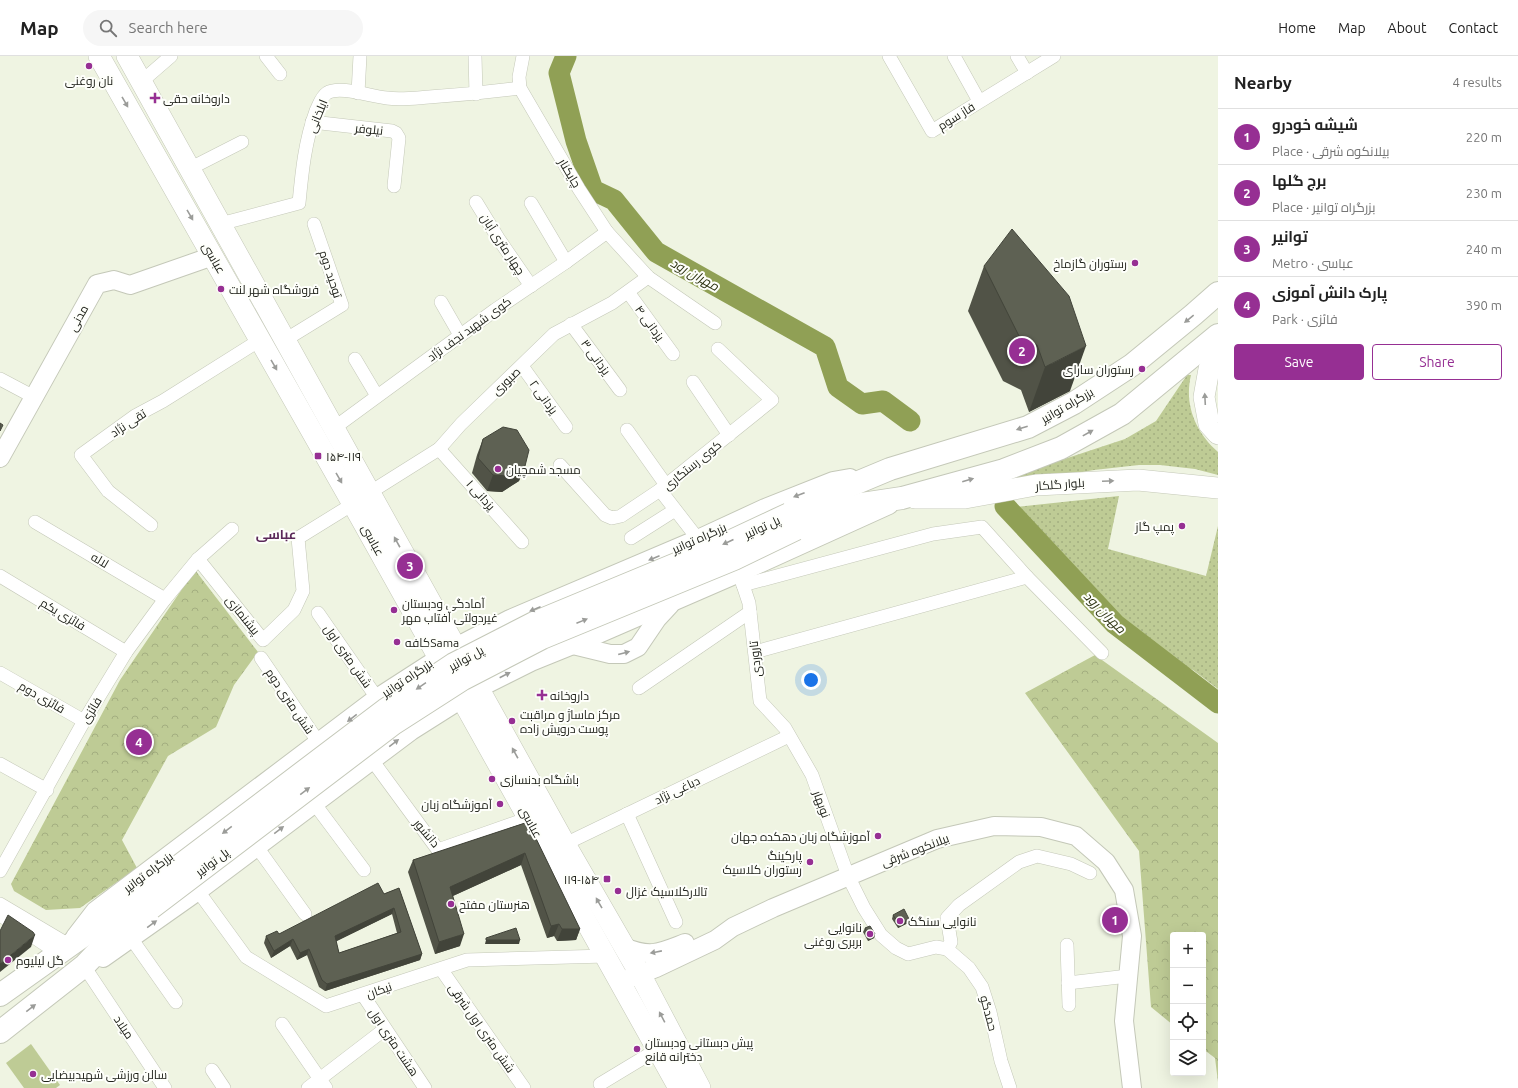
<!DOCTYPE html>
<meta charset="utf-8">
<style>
:root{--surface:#fff;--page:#f6f6f6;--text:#222;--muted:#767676;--line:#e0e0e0;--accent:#962f93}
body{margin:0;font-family:Ubuntu,Cairo,sans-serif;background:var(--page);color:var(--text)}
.controls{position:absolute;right:12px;bottom:12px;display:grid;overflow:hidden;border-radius:4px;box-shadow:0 4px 16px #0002}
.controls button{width:36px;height:36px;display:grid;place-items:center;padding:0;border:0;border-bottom:1px solid var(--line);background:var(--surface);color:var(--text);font:20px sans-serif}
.you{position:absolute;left:811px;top:624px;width:14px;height:14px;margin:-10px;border:3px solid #fff;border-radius:50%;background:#1a73e8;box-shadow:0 0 0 6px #1a73e833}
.badge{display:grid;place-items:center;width:26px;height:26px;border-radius:50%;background:var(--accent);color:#fff;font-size:13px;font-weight:700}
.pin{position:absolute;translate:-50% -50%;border:2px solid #fff;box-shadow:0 1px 4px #0006}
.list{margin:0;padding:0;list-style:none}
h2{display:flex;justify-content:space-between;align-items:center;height:52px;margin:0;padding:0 16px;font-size:17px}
h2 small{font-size:13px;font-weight:400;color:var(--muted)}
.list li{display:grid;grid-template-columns:26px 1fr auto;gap:12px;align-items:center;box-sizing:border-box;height:56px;padding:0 16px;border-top:1px solid var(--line)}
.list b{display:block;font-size:15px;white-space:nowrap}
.list p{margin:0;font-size:13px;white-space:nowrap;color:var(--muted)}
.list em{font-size:13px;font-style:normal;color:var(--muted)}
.actions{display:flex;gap:8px;padding:12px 16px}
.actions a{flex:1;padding:9px 0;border:1px solid var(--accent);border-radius:4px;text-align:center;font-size:14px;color:var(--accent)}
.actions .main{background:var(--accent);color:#fff}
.icon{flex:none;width:22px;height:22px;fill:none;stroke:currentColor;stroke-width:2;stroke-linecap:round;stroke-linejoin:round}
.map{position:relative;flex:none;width:1218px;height:1032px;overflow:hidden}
header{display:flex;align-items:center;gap:24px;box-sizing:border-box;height:56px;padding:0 20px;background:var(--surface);border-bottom:1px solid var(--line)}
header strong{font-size:19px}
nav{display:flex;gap:22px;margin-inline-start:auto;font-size:14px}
.search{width:280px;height:36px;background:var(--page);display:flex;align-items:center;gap:10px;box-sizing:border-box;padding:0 14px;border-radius:22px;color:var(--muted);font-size:15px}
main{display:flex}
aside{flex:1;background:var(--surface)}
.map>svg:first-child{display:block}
.grass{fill:url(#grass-dots)}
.forest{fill:url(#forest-crowns)}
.garden{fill:#becb95}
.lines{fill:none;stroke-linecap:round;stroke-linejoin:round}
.river{stroke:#90a055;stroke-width:21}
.street-casing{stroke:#c4c8b8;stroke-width:14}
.secondary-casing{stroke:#c4c8b8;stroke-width:20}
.primary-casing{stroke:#c4c8b8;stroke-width:22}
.highway-casing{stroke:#c4c8b8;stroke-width:24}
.street{stroke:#fff;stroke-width:13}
.secondary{stroke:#fff;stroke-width:18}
.primary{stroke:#fff;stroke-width:21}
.highway{stroke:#fff;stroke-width:22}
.highway-bridge-casing{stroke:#c4c8b8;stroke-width:24;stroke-linecap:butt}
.highway-bridge{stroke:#fff;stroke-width:22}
.wall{fill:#515347;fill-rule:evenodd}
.shaded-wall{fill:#42443a}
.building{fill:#5e6153;stroke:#42443a;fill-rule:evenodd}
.oneway{fill:#9b9c99}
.poi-dot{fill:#962f93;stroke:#fefffb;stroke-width:1.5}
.labels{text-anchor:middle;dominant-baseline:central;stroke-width:4;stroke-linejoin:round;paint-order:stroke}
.poi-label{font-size:12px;fill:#21231c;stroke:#fefffb;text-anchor:start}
.street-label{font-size:12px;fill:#21231c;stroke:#fefffb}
.water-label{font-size:13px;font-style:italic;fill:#2e3413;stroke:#fefffb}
.neighbourhood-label{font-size:13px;font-weight:bold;fill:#5b2959;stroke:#fefffb}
</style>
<header>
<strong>Map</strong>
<div class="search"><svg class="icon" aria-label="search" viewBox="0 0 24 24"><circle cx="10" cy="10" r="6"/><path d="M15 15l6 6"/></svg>Search here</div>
<nav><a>Home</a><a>Map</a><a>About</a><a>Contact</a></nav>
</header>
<main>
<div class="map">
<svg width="1218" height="1032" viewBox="0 0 1218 1032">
<defs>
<pattern id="grass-dots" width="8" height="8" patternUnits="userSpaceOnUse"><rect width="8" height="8" fill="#becb95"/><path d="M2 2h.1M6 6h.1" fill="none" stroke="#a3ae80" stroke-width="1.8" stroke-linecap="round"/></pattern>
<pattern id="forest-crowns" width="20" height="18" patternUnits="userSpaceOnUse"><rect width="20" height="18" fill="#becb95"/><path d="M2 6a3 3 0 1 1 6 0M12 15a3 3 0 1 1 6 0" fill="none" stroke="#a3ae80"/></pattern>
</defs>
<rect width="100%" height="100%" fill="#eff4e2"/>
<!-- grass -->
<g class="grass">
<path d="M1187,319H1191C1184,348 1195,376 1218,396V419L1195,413L1160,409H1139L1094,414L962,437L1125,383L1156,365Z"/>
<path d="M1119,440L1108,493L1206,520L1218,470V633L1193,614L1152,596L1016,451Z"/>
</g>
<!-- forest -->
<g class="forest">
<path d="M195,514L258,596L234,629L216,671L168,700L122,784L137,812L80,852L46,854L14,835L11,828L120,624Z"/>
<path d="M1095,599L1218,687V1026L1215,1002L1203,993V879H1173V969L1151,951L1139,795L1025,637Z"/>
</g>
<!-- garden -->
<path class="garden" d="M31,988L60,1029L56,1032H24L6,1007Z"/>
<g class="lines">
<!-- river -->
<g class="river">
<path d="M566,0L559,17L576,85L593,134L614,144L656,196L825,291L838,331L862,348L883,345L910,365"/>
<path d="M1005,450L1115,568L1218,647"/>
</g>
<!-- street casing -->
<g class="street-casing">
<g id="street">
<path d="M266,0L280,18"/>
<path d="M475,0L476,38"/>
<path d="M523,0L519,21L520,32L579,133L607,176L648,221L715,267"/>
<path d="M889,0L932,75L1054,0"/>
<path d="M954,0L979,45"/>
<path d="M1017,0L1027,17"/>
<path d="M141,26L171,0"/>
<path d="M358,37L360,0"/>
<path d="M312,66L392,75L396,77L399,82L394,130"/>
<path d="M189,113L242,86"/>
<path d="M476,146L498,182L531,230"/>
<path d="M531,147L566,206"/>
<path d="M220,168L299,147C302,115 305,85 316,55C319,49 321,41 327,37C340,29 372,41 387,42C400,44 415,42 429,41C460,39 490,36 520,32"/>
<path d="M628,236L673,298"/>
<path d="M441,246L460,279"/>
<path d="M571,268L620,334"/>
<path d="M285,284L342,249L314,168"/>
<path d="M355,303L377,340"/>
<path d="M522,310L566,371"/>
<path d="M0,323L34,341"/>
<path d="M693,326L729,379"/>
<path d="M334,372L495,254L566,206L607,176"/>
<path d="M627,374L666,429"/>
<path d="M439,393L522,486"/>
<path d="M560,409L605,459L612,462L621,460L660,434L772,344L718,293"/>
<path d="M660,434L698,483"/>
<path d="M369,437L439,393L461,368L554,278L612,247L648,221"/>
<path d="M35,466L165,543"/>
<path d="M151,469L108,435L81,399L135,360L163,345L260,284"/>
<path d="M631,482L675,454"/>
<path d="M198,503L263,584L294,554L303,535L298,482L353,448"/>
<path d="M739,517L749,547L760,645L785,672L812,719L848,820L864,852L881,879L896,892L908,898L936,891L947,893L969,912L982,931L990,956L1001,1005L1010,1032"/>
<path d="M0,520L126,596"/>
<path d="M1027,521L1102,597"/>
<path d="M743,529L933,478L982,471L1027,521L755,596"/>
<path d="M318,557L377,642"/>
<path d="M261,602L319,687"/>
<path d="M0,617L84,665"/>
<path d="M639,632L750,556"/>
<path d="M372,704L438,794L529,762"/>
<path d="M0,708L47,734"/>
<path d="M314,747L364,814"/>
<path d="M627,758L676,866"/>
<path d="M565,788L789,680"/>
<path d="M257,791L305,858"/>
<path d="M0,815L84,665L126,596L165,543L198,503L232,473"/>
<path d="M198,835L246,901L326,950L467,904L606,900"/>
<path d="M0,848L69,889"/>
<path d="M0,859L58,897"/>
<path d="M131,882L176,946"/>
<path d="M1067,889L1069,949"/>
<path d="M947,893L951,886L947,862L959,849L1019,806L1037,800L1071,808L1090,817"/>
<path d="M84,910L165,1032"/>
<path d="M441,913L524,1032"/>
<path d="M1068,927L1128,920"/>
<path d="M363,939L425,1032"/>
<path d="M282,968L326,1032"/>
<path d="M212,1014L224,1032"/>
<path d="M600,1028L658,993"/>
<path d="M308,1032L385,973"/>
</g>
</g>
<!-- secondary casing -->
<g class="secondary-casing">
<g id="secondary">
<path d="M0,402L97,228L114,224L130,229L213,200"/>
<path d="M573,589L610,598H624L638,591L657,563L670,549"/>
<path d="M75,881L95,855L377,642L456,591L510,563L698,483L765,452L833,425L850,422"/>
<path d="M624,891C651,902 659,897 685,887"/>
<path d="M103,902L198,835L411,675L479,632L531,606L573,589L739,517L889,449"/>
<path d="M620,926L656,912L715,884L733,871L773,852L937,783L994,770L1041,771L1076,780L1106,806L1124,834L1132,880L1124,965L1132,1032"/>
</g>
</g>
<!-- primary casing -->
<g class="primary-casing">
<g id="primary">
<path d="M99,0L353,448L679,1032"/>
<path d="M127,0L565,788L640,918L700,1032"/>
<path d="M1218,297L1209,313L1204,341L1209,368L1218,378"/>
<path d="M915,442H965L1036,429L1138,424L1218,432"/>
</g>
</g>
<!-- highway casing -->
<g class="highway-casing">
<g id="highway">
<path d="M789,458L842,433L890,413L1028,371L1074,347L1132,309L1193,259L1218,237"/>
<path d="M796,473L862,448L902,442L1004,414L1061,392L1122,358L1218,279"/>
<path d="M0,939L142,838"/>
<path d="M0,976L84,910L102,891L151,852"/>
</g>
</g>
<!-- street -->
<use href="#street" class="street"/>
<!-- secondary -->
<use href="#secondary" class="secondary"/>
<!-- primary -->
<use href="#primary" class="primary"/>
<!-- highway -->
<use href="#highway" class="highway"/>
<!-- highway-bridge casing -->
<g class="highway-bridge-casing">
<g id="highway-bridge">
<path d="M142,838L385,654L454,608L534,567L727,487L789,458"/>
<path d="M151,852L393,668L463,623L542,582L734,503L796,473"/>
</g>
</g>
<!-- highway-bridge -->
<use href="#highway-bridge" class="highway-bridge"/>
</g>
<!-- wall -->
<g class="wall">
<path d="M984,210L1070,335L1029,356L1021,334L1003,325L968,255Z"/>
<path d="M483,383L525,410L519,425L502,436L487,435L472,417L477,399Z"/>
<path d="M528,766L580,873L576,884L557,885L554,880L547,882L521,809L453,840L460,890L435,898L408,816L413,804Z"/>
<path d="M399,832L422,898L420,904L325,935L319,931L307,899L297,904L290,890L271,902L264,887L266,880L279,878ZM392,858L397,877L339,897L336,885Z"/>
<path d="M1112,855L1121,864L1119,868L1110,869L1111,859Z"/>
<path d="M893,859L908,867L898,872L892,863Z"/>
<path d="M865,872L875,878L874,882L868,885L863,876Z"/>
</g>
<!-- shaded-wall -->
<g class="shaded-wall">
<path d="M1086,290L1070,335L1029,356L1045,311Z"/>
<path d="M525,410L519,425L502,436L487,435L493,419Z"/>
<path d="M525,797L521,809L446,843L450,831Z"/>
<path d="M394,852L392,858L333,887L335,880Z"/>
<path d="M909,863L908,867L898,872L899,868Z"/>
<path d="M1121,864L1119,868L1110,869L1111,865Z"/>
<path d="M559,868L554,880L547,882L551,870Z"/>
<path d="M562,873H580L576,884L557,885Z"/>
<path d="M464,878L460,890L435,898L439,886Z"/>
<path d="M875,878L874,882L868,885L870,881Z"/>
<path d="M35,879L31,891L0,916V908Z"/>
<path d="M293,883L290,890L271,902L274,895Z"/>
<path d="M486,884H520L519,888H485Z"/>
<path d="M309,893L307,899L297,904L300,897Z"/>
<path d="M422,898L420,904L325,935L327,928Z"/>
</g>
<!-- building -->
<g class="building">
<path d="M1012,173L1069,240L1086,290L1045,311L1037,289L1019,280L984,210Z"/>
<path d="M0,367L3,369L0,375Z"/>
<path d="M503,371L517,374L529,394L525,410L508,420L493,419L478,402L483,383Z"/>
<path d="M528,766L580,873H562L559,868L551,870L525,797L450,831L464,878L439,886L413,804Z"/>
<path d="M378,827L384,838L399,832L422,898L327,928L322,924L309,893L300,897L293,883L274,895L266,880L277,875L279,878ZM394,852L401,876L339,897L335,880Z"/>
<path d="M904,853L909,863L899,868L893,859Z"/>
<path d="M1112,855H1119L1121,864L1111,865Z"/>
<path d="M8,859L33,876L35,879L0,908V875Z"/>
<path d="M870,870L875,878L870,881L865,872Z"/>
<path d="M516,872L520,884H486V882Z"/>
</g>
<!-- one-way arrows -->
<defs><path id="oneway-solid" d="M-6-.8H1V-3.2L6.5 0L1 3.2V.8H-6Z"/></defs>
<g class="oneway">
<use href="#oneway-solid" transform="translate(125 46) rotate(60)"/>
<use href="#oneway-solid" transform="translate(190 159) rotate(60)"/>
<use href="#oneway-solid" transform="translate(1189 263) rotate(141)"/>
<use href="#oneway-solid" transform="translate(274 309) rotate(60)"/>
<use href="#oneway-solid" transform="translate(1205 343) rotate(-93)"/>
<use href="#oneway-solid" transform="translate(1022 372) rotate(162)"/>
<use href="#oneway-solid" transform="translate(1088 377) rotate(-29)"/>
<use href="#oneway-solid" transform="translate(339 422) rotate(60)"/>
<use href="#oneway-solid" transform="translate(968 424) rotate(-16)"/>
<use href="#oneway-solid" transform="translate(1108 425) rotate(-3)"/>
<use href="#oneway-solid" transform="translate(799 439) rotate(159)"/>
<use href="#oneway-solid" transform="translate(397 486) rotate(-119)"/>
<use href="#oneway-solid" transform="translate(728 486) rotate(156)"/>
<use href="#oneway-solid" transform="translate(654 502) rotate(157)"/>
<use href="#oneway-solid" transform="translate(535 553) rotate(157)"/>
<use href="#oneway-solid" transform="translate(582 565) rotate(-22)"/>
<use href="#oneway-solid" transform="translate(624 597) rotate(-15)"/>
<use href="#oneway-solid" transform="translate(505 619) rotate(-27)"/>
<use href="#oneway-solid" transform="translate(421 630) rotate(146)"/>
<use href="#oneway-solid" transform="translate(352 662) rotate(142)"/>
<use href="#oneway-solid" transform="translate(394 687) rotate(-37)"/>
<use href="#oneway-solid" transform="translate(515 697) rotate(-119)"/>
<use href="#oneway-solid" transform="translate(305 735) rotate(-37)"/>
<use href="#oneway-solid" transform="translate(227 774) rotate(143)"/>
<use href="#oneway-solid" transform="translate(279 774) rotate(-37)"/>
<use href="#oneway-solid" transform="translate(599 847) rotate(-120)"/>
<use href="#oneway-solid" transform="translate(152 868) rotate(-36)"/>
<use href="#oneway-solid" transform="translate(656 896) rotate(169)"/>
<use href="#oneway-solid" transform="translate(31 952) rotate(-38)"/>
<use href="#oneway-solid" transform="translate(662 961) rotate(-118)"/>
</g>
<!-- markers -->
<g class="poi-dot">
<circle cx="89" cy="10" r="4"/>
<path d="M153 36h4v4h4v4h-4v4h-4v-4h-4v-4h4z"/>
<circle cx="1135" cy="207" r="4"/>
<circle cx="221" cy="233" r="4"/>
<circle cx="1142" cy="313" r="4"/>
<rect x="314" y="396" width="8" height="8" rx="2"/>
<circle cx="498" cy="413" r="4"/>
<circle cx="1182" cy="470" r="4"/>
<circle cx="394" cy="554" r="4"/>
<circle cx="397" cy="586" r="4"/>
<path d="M540 633h4v4h4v4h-4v4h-4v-4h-4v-4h4z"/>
<circle cx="512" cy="665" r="4"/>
<circle cx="492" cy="723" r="4"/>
<circle cx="500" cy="748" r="4"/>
<circle cx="878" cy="780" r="4"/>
<circle cx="810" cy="806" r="4"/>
<rect x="603" y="819" width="8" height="8" rx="2"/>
<circle cx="618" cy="835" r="4"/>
<circle cx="451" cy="848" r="4"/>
<circle cx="900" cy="865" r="4"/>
<circle cx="870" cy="878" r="4"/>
<circle cx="8" cy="904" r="4"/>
<circle cx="637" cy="993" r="4"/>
<circle cx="33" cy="1018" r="4"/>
</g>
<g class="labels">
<!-- poi labels -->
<g class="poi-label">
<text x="89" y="24" text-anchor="middle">نان روغنی</text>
<text x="163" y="42">داروخانه حقی</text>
<text x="1127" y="207" text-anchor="end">رستوران گازماخ</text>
<text x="229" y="233">فروشگاه شهر لنت</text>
<text x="1134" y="313" text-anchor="end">رستوران ساراى</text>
<text x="326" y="400">۱۵۴-۱۱۹</text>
<text x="506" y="413">مسجد شمچیان</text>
<text x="1174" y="470" text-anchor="end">پمپ گاز</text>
<text x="402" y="547">آمادگی ودبستان<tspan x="402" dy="14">غیردولتی آفتاب مهر</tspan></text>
<text x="405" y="586">کافهSama</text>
<text x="550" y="639">داروخانه</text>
<text x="520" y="658">مرکز ماساژ و مراقبت<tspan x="520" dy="14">پوست درویش زاده</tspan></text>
<text x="500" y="723">باشگاه بدنسازی</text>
<text x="492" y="748" text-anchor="end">آموزشگاه زبان</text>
<text x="870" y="780" text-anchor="end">آموزشگاه زبان دهکده جهان</text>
<text x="802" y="799" text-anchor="end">پارکینگ<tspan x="802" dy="14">رستوران کلاسیک</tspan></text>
<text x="599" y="823" text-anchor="end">۱۱۹-۱۵۴</text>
<text x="626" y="835">تالارکلاسیک غزال</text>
<text x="459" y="848">هنرستان مفتح</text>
<text x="908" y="865">نانوایی سنگک</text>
<text x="862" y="871" text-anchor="end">نانوایی<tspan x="862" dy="14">بربری روغنی</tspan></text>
<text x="16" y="904">گل لیلیوم</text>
<text x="645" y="986">پیش دبستانی ودبستان<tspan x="645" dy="14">دخترانه قانع</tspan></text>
<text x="41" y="1018">سالن ورزشی شهیدبیضایی</text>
</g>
<!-- street labels -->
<g class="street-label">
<text transform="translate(317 60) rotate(-68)">ایلخانی</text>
<text transform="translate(956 60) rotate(-32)">فاز سوم</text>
<text transform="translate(369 73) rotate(6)">نیلوفر</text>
<text transform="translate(570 117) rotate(59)">چایکنار</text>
<text transform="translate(503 188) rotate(57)">چهار متری آبان</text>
<text transform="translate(214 202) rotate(60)">عباسى</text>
<text transform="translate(331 218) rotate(72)">توحید دوم</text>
<text transform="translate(78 262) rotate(-61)">مدنی</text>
<text transform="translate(650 267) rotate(54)">یزدانی ۴</text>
<text transform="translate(469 273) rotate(-36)">کوی شهید نجف نژاد</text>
<text transform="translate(596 301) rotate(54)">یزدانی ۳</text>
<text transform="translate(506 325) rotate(-44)">صبوری</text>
<text transform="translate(544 341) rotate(54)">یزدانی ۲</text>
<text transform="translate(1067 349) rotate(-30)">بزرگراه توانیر</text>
<text transform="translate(128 367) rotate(-33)">تقی نژاد</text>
<text transform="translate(692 409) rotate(-39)">کوی رستگاری</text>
<text transform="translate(1060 428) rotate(-4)">بلوار گلکار</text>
<text transform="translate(481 439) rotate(48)">یزدانی ۱</text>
<text transform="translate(762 471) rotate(-25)">پل توانیر</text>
<text transform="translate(699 482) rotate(-24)">بزرگراه توانیر</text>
<text transform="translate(373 484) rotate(61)">عباسى</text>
<text transform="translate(100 504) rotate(31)">لاله</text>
<text transform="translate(63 558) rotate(31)">فائزی یکم</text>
<text transform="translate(243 559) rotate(51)">پیشنمازی</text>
<text transform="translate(348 600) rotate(55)">شش متری اول</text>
<text transform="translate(466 602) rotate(-29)">پل توانیر</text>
<text transform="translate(755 603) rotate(-96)">تاروردی</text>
<text transform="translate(407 622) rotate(-34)">بزرگراه توانیر</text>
<text transform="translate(42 641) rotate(30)">فائزی دوم</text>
<text transform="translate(290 645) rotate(56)">شش متری دوم</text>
<text transform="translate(91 654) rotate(-59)">فائزی</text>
<text transform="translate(677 734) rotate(-26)">دباغی نژاد</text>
<text transform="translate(822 748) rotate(70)">نوبهار</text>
<text transform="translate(531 766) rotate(61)">عباسى</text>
<text transform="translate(427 777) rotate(50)">دانشور</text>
<text transform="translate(915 794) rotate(-21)">بیلانکوه شرقی</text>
<text transform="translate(212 806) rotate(-37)">پل توانیر</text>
<text transform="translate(148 816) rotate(-37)">بزرگراه توانیر</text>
<text transform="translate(379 934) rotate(-19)">نیکان</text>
<text transform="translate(989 957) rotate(75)">حمدگو</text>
<text transform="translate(124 971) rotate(56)">میلاد</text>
<text transform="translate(482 972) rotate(55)">شش متری اول شرقی</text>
<text transform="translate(394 986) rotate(56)">هشت متری اول</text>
</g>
<!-- water labels -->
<g class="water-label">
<text transform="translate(695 218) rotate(29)">مهران رود</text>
<text transform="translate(1105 556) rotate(45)">مهران رود</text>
</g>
<!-- neighbourhood labels -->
<g class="neighbourhood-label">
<text x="276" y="478">عباسی</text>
</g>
</g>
</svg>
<div class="controls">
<button>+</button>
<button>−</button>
<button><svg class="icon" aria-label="locate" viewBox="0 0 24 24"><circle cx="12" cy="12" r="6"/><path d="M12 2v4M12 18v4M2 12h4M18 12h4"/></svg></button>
<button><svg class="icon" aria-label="layers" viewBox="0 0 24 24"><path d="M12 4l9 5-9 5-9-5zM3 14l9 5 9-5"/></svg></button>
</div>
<div class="you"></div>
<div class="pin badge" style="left:1115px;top:864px">1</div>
<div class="pin badge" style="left:1022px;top:295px">2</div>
<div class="pin badge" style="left:410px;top:510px">3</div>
<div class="pin badge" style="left:139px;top:686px">4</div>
</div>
<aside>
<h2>Nearby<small>4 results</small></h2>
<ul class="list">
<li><span class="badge">1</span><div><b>شیشه خودرو</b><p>Place · بیلانکوه شرقی</p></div><em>220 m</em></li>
<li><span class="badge">2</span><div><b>برج گلها</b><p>Place · بزرگراه توانیر</p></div><em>230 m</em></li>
<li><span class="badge">3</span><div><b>توانیر</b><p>Metro · عباسى</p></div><em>240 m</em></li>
<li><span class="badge">4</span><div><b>پارک دانش آموزی</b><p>Park · فائزی</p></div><em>390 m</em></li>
</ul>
<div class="actions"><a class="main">Save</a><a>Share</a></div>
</aside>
</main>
